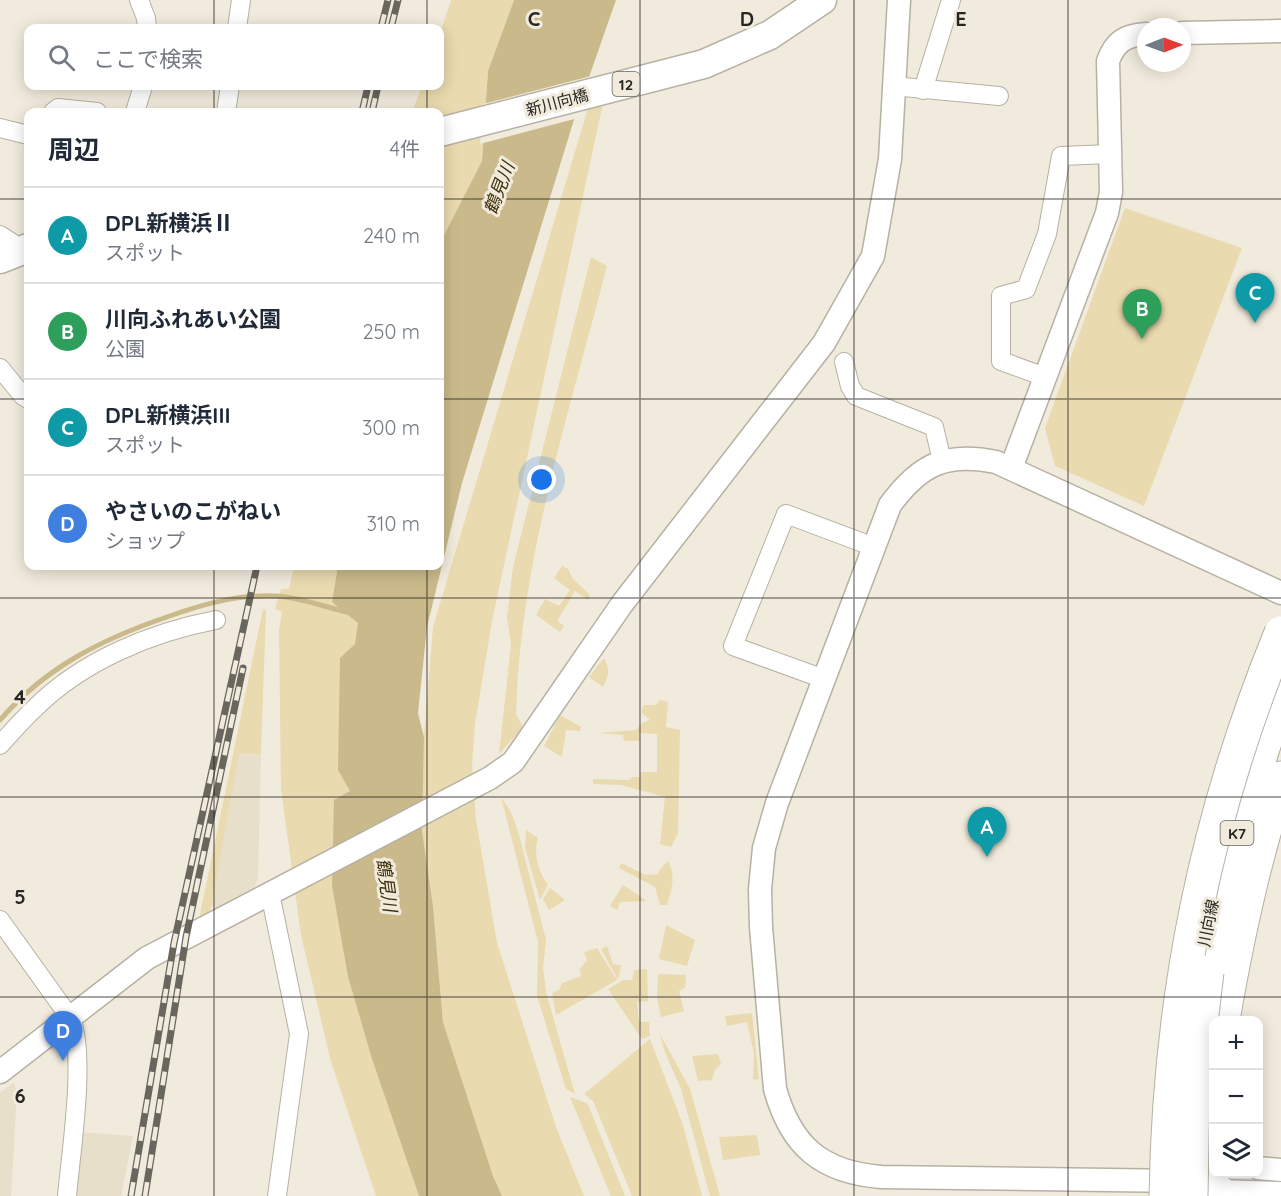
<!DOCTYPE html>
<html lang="ja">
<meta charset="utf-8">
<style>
:root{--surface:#fff;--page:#f6f6f7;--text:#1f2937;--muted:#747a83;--line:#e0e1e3;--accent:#0b8043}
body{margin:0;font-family:Quicksand,"Noto Sans JP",sans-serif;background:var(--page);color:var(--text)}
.controls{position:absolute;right:18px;bottom:18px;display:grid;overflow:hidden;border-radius:12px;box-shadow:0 3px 15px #0003}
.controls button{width:54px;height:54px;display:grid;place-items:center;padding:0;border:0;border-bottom:2px solid var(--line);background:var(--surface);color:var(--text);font:30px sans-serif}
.compass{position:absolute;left:1137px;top:18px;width:54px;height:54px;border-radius:50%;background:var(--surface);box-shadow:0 3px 15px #0003;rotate:89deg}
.you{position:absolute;left:542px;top:480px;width:21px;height:21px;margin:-15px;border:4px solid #fff;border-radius:50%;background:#1a73e8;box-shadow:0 0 0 9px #1a73e833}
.badge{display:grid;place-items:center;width:39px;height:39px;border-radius:50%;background:var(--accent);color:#fff;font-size:20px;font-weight:700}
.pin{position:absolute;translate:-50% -50px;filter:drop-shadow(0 2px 3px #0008)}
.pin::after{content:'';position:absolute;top:32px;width:21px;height:18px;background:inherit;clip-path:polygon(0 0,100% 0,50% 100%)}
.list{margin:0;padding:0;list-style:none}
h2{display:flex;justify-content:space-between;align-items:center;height:78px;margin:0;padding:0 24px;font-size:26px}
h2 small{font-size:20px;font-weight:400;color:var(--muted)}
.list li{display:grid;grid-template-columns:39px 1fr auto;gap:18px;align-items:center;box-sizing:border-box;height:96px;padding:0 24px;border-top:2px solid var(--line)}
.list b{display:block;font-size:22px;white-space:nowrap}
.list p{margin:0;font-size:20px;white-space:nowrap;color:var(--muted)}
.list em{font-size:20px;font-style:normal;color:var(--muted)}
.icon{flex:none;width:33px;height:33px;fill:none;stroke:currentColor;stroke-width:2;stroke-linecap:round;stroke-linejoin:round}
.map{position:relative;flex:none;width:1281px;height:1196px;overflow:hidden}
.search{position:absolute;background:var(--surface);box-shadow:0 3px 15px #0003;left:24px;top:24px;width:420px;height:66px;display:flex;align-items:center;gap:15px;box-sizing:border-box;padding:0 21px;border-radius:12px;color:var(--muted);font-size:22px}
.panel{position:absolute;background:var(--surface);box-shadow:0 3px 15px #0003;left:24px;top:108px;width:420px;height:462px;border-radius:12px}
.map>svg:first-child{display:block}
.built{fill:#e7dfc9}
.green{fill:#e9daaf}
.water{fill:#caba8b}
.pier{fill:#f1ebdd}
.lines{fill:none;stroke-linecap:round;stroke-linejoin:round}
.stream{stroke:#caba8b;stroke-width:5}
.minor-casing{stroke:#b6b1a3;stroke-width:20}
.tertiary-casing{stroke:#b6b1a3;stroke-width:25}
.primary-casing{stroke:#b6b1a3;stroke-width:31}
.motorway-casing{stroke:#b6b1a3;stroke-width:35}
.minor{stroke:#fff;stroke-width:18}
.tertiary{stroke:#fff;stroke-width:22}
.primary{stroke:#fff;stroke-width:28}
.motorway{stroke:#fff;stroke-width:33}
.rail-casing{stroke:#69665e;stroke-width:7}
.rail{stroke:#f1ebdd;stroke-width:4.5;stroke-dasharray:14;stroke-linecap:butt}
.motorway-bridge-casing{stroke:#b6b1a3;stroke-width:35;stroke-linecap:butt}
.motorway-bridge{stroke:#fff;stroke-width:33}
.grid{fill:none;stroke:#292722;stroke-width:1.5;stroke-opacity:0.55}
.labels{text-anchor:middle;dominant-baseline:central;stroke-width:6;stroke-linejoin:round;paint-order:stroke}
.shield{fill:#f1ebdd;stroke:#65625a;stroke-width:1.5}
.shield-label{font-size:15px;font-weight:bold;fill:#292722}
.street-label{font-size:16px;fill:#292722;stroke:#f1ebdd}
.water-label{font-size:18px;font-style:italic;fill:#3d3009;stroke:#f1ebdd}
.grid-label{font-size:20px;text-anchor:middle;font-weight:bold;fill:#292722;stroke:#f1ebdd;stroke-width:6;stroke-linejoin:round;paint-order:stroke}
</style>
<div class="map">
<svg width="1281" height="1196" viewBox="0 0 1281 1196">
<rect width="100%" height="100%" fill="#f1ebdd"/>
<!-- built -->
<g class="built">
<path d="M239,753L261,754L258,879L254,888L215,912L210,901Z"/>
<path d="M14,1082L17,1092L11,1196H0V1093Z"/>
<path d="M78,1132L133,1136L121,1196H73Z"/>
</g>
<!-- green -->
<g class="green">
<path d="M451,0H514L488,71L482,161L440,243V112H412L422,86H440V34Z"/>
<path d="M603,103L492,621L475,724L472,766L476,820L497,943L556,1127L584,1196H502L493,1176L443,1022L433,906L422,831L424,737L433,627L588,108Z"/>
<path d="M1125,208L1242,248L1144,506L1055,466L1045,428Z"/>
<path d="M591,257L607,266C569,414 520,561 516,714L523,727L499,754L511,645L507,617L513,567Z"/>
<path d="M294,566H338L332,602L358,622L350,791L332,886L348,977L372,1059L419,1196H376L331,1062L301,935L281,789L279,630L282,612L275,609L281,589H289Z"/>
<path d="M562,566L568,569L573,579L590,595L588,600L575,591L557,621L564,626L560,632L536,615L545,599L559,606L570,590L554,578Z"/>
<path d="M263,609L266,610L261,754L239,753L210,913L199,919Z"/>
<path d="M604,658C610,670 609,675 603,687L589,677Z"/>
<path d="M660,700L668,702L666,727L680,730L678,833L671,847L660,844L665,797L621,785L593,784V779L630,780L632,777H639L641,772H657V734L640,733L639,741H624L623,735L599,733L636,730L642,723L650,720L641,712L644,705H656Z"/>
<path d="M560,715L581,727L580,731L566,730L562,757L544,746Z"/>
<path d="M501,797L511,812L519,835L546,940L543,968L546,992L575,1094L566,1089L537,996L538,942Z"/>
<path d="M526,830L538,838C533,854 538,871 548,885L540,900L525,848Z"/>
<path d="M668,861C676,876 672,889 667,905H660L655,887L619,868L621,863L646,875L658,874L660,869Z"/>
<path d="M623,885L647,901L620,902L617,910L610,906Z"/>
<path d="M550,888L565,900L549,910L543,899Z"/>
<path d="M666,925L695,940L687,966L659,959Z"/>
<path d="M607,946L613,964L621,965L618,980L601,949Z"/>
<path d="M597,948L617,980L556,1015L552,993L559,990L562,983L581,976L580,969L587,960L584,952Z"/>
<path d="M647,969L648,1001L637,1002L639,1022H649L650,1036L642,1039L608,989L623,980H632L634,970Z"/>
<path d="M658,974L686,975L685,988L679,991L684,1011L661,1017L657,998Z"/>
<path d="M752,1013L759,1079L753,1080L754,1053L747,1022L727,1026L725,1016Z"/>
<path d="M660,1034L690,1089L720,1196H710L681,1089L664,1050Z"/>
<path d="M650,1039L682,1122L702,1196H632L593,1101L584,1094Z"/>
<path d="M718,1054L721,1064L715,1070L712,1080L698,1081L692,1056Z"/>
<path d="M570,1097L587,1103L589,1107L625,1196H611Z"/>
<path d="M757,1135L760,1155L723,1160L719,1137Z"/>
</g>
<!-- water -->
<path class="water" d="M514,0H616L573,123L462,483L427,627L418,713L424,737L422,831L433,906L443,1022L493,1176L502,1196H419L372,1059L348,977L332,886L334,800L350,791L338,770L340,658L355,644L358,623L332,602L338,566H440V243L482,161L488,71Z"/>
<!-- pier -->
<path class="pier" d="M595,75L578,118L480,144L483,104Z"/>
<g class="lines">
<!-- stream -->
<path class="stream" d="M0,720C45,668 100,640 164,618C200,605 237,594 276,596C300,597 327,608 351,613"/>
<!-- minor casing -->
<g class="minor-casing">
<g id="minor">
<path d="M139,0L146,18L147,28"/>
<path d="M237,28L241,0"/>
<path d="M893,86L999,96"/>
<path d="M923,90L951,0"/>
<path d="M53,112L58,108L97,112"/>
<path d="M135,112L143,86"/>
<path d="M226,112L230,86"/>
<path d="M0,128L28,135"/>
<path d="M0,235L23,250"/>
<path d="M844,362L850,386L856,396L934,427L942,461"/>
<path d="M0,368L23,396L28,399"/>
<path d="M1045,377L1001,361V296L1026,289L1047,234L1061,156L1110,154"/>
<path d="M824,679L733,646L786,514L874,547"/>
<path d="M0,745C11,733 22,720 35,708C82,661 152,632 216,620"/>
<path d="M270,893L299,1034L277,1196"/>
<path d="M0,920L71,1019C86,1057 71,1151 67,1196"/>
</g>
</g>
<!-- tertiary casing -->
<g class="tertiary-casing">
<g id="tertiary">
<path d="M1182,33L1281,31"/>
<path d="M1011,468L1107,213L1111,192L1108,61C1115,42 1125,35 1146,34"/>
<path d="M1281,593L996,462C946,452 920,464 890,505L777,803L764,848L760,889L761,927L775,1089C791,1146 821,1172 881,1177L1183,1181L1218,1191L1281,1193"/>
<path d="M0,1072L147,958L490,778L513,762L622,604L824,343L873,256L890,159L899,0"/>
<path d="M1258,1168L1281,1170"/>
<path d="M1183,1181L1214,1170"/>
</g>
</g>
<!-- primary casing -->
<g class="primary-casing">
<g id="primary">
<path d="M440,132L704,64L770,35L822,0"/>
<path d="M0,259L28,248"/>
</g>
</g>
<!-- motorway casing -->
<g class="motorway-casing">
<g id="motorway">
<path d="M1207,972C1224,878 1247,787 1281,697"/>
<path d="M1223,1020C1237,938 1254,857 1281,778"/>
<path d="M1218,1196V1191"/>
</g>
</g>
<!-- minor -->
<use href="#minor" class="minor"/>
<!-- tertiary -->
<use href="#tertiary" class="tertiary"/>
<!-- primary -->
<use href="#primary" class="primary"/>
<!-- motorway -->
<use href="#motorway" class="motorway"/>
<!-- rail casing -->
<g class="rail-casing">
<g id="rail">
<path d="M381,28L388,0"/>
<path d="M391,28L398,0"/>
<path d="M362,112L368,86"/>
<path d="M372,112L378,86"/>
<path d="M131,1196L174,943L257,566"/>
<path d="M145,1196L186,937L243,668"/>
</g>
</g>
<!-- rail -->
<use href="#rail" class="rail"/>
<!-- motorway-bridge casing -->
<g class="motorway-bridge-casing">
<g id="motorway-bridge">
<path d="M1166,1196C1169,998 1206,816 1281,633"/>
<path d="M1191,1196L1193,1092L1207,972"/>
</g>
</g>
<!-- motorway-bridge -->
<use href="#motorway-bridge" class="motorway-bridge"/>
</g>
<!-- grid -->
<path class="grid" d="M214,0V28M427,0V28M640,0V1196M854,0V1196M1068,0V1196M214,86V112M427,86V112M0,199H28M440,199H1281M0,399H28M440,399H1281M214,566V1196M427,566V1196M0,598H1281M0,797H1281M0,997H1281"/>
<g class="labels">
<!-- shield labels -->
<g class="shield">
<rect x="612.5" y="72" width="27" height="24" rx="4.5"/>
<rect x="1220.5" y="821" width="33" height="24" rx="4.5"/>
</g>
<g class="shield-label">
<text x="626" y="84">12</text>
<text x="1237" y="833">K7</text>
</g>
<!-- street labels -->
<g class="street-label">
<text transform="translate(557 102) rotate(-15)">新川向橋</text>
<text transform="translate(1208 923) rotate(-79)">川向線</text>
</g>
<!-- water labels -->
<g class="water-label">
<text transform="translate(499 188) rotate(-69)">鶴見川</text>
<text transform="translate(387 885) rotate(82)">鶴見川</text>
</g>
</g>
<g class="grid-label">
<text x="534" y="26">C</text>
<text x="747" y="26">D</text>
<text x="961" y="26">E</text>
<text x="20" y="704">4</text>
<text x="20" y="904">5</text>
<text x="20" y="1103">6</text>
</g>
</svg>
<div class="controls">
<button>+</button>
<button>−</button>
<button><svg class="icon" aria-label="layers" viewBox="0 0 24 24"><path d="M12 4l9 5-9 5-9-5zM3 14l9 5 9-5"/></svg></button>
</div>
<svg class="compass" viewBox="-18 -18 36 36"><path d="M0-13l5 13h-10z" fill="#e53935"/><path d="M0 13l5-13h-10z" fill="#747a83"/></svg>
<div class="you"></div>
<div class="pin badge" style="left:987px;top:857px;background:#0f9aa8">A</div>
<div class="pin badge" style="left:1142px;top:339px;background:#2e9e5b">B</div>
<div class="pin badge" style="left:1255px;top:323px;background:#0f9aa8">C</div>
<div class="pin badge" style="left:63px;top:1061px;background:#3f7fe0">D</div>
<div class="search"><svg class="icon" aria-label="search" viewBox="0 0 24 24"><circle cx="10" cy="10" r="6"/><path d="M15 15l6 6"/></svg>ここで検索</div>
<section class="panel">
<h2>周辺<small>4件</small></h2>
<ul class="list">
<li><span class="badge" style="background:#0f9aa8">A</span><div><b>DPL新横浜Ⅱ</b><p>スポット</p></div><em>240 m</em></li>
<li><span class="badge" style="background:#2e9e5b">B</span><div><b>川向ふれあい公園</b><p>公園</p></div><em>250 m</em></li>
<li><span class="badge" style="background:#0f9aa8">C</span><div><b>DPL新横浜III</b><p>スポット</p></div><em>300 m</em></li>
<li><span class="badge" style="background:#3f7fe0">D</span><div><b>やさいのこがねい</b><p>ショップ</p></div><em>310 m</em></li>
</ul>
</section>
</div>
